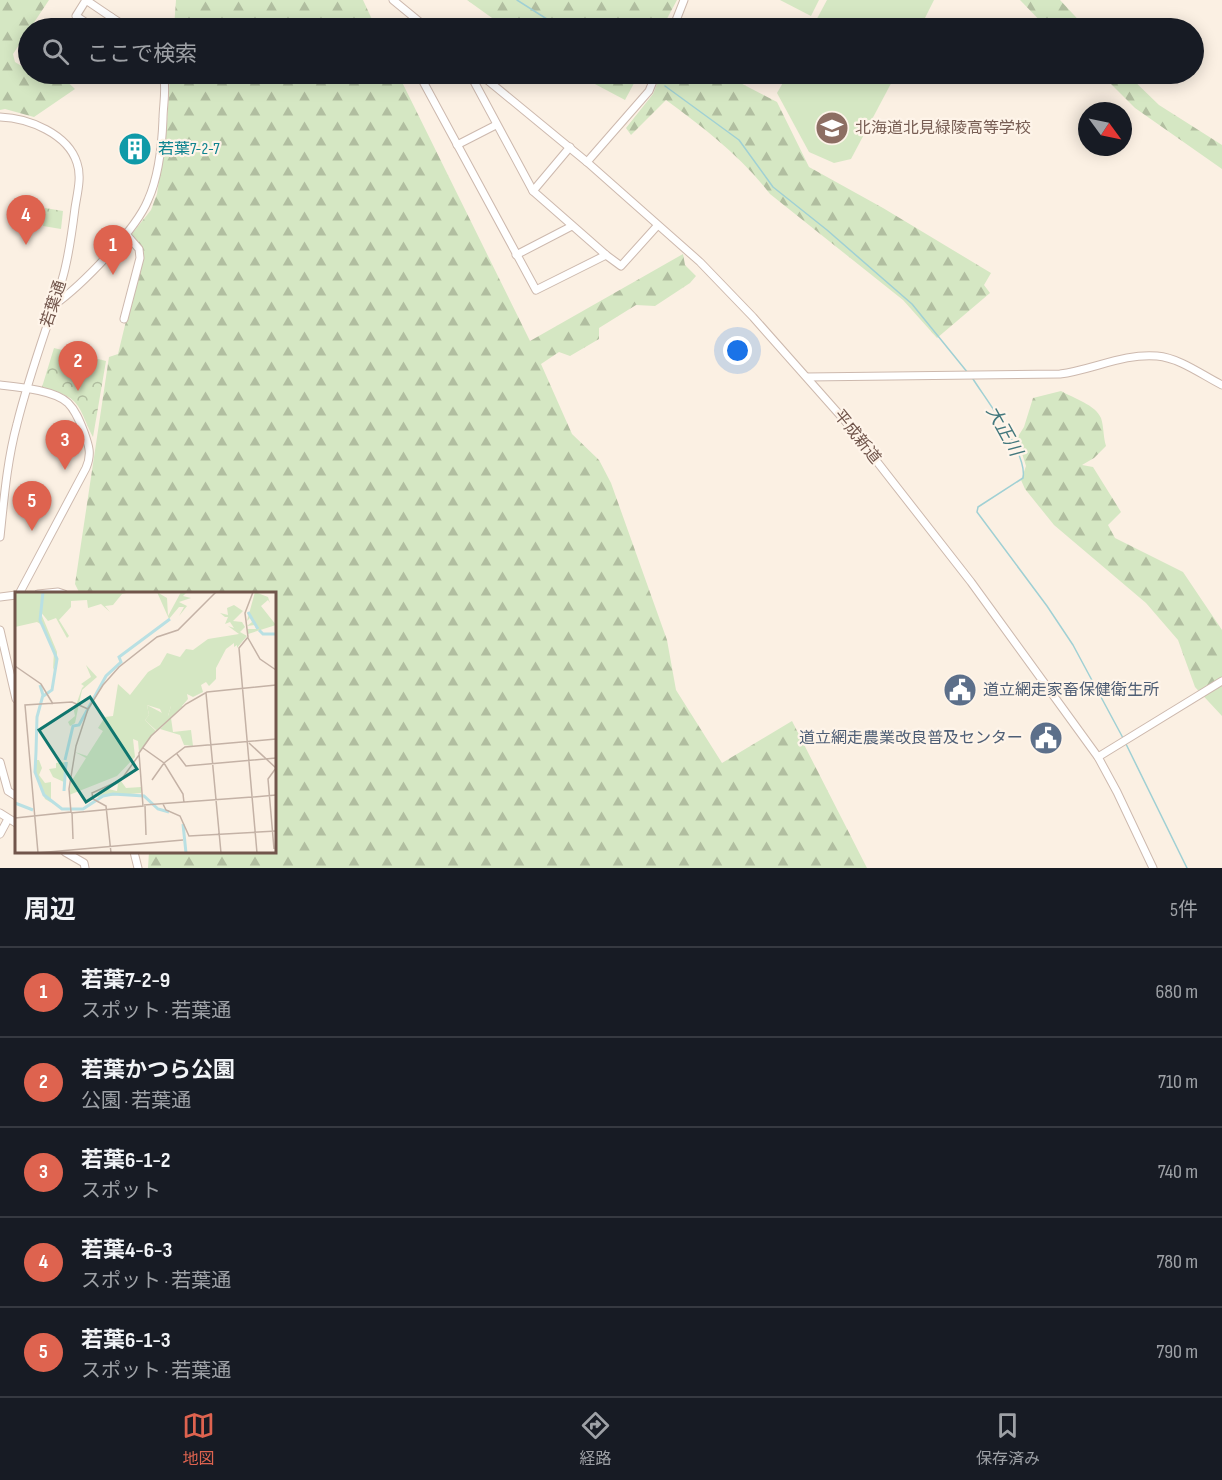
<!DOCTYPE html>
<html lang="ja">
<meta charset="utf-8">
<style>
:root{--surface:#171b24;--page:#20242c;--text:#f1f3f6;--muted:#9ea1a6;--line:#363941;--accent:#de634f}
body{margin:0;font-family:"Sofia Sans Condensed","Noto Sans JP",sans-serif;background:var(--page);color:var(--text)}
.compass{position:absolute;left:1078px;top:102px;width:54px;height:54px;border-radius:50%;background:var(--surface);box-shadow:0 3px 15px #0003;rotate:123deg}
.you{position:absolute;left:738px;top:351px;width:21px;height:21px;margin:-15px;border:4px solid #fff;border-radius:50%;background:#1a73e8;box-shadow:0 0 0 9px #1a73e833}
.badge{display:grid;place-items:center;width:39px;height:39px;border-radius:50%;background:var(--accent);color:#fff;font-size:20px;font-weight:700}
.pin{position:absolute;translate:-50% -50px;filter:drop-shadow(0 2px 3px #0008)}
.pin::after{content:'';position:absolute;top:32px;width:21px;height:18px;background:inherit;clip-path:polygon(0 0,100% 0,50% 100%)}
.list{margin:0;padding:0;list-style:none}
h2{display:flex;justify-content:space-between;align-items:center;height:78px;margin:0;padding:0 24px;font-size:26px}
h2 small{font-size:20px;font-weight:400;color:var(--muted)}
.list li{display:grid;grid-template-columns:39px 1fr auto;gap:18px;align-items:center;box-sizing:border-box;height:90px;padding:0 24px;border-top:2px solid var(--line)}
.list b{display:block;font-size:22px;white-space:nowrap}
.list p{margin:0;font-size:20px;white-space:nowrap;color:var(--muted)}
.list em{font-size:20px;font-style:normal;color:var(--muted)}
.icon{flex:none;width:33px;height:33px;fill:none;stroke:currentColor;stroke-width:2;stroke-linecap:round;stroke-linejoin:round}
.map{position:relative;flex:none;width:1222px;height:868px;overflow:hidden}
.search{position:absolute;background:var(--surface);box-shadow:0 3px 15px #0003;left:18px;right:18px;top:18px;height:66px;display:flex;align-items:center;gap:15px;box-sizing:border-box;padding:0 21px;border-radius:33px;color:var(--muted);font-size:22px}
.sheet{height:528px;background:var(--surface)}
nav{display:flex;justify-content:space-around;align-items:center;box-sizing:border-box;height:84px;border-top:2px solid var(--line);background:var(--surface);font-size:16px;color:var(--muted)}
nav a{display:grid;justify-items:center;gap:3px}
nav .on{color:var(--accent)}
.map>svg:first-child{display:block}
.forest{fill:url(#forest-firs)}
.park{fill:url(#park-crowns)}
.garden{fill:#d5e7c3}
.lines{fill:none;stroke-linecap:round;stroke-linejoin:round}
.stream{stroke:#a0d0d4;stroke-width:1.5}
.minor-casing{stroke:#cdb9ae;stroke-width:9}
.minor{stroke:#fff;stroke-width:7}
.labels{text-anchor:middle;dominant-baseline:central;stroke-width:4.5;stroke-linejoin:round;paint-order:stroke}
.education-label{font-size:16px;fill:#785e54;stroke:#fef4e9;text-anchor:start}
.culture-label{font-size:16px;fill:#0d838f;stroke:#fef4e9;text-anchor:start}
.street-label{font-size:16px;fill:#71554b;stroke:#fef4e9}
.service-label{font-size:16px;fill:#4e5e75;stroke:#fef4e9;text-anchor:start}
.water-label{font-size:18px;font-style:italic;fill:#43787d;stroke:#fef4e9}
.inset-river{fill:none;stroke:#b9e0e3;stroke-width:3}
.inset-road{fill:none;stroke:#c4b2a6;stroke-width:1.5}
.view{fill:#0f766e;fill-opacity:0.15;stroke:#0f766e;stroke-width:3}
.inset-edge{fill:none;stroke:#71554b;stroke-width:3}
</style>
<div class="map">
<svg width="1222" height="868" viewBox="0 0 1222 868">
<defs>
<pattern id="forest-firs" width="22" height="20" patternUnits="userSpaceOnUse" patternTransform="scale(1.5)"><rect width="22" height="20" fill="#d5e7c3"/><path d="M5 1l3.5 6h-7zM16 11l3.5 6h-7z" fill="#b1bea0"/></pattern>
<pattern id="park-crowns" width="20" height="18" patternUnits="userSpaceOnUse" patternTransform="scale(1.5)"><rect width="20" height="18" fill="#d5e7c3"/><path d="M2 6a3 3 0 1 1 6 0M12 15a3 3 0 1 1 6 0" fill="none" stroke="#b1bea0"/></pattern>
</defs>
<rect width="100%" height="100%" fill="#fbf0e3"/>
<!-- forest -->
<g class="forest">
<path d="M0,0H49L13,54L15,62L28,70V74C47,74 62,75 75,89L34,117L5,109L0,110Z"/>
<path d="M176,0H363L376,28H174Z"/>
<path d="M467,0H677L662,28H506Z"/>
<path d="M1020,0H1060L1086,28H1047Z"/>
<path d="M170,74H398L530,341L683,254L685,265L696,276L690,283L655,306L636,305L599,328V339L570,356L559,352L541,364L572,434L599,460L611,483L667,640L676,690L722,763L792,721L867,868H148L149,852H274V594H80L75,584L109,357L118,354L143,251L131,235L151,210L157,194L167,124Z"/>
<path d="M576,74H639L625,100Z"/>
<path d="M661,74H723L777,102L809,167L883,208L991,273L984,285L990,293L937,338L903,300L770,194C741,156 704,128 666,100L631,135L626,128L653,94Z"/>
<path d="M1101,74H1127L1159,105L1222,145V169L1135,108Z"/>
<path d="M1061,391C1073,398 1096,405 1101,418C1104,427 1103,437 1106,446L1094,458L1082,465L1093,467L1121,512L1108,525L1115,538L1183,572L1222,630V716L1195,687L1178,640L1146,603L1054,525L1025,489L1021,480L1026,466L1017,438L1024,427L1033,398Z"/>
</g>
<!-- park -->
<g class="park">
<path d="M45,208L63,211L61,229L43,226Z"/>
<path d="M54,348L106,361L93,437C76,402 82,399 42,387Z"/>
</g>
<!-- garden -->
<g class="garden">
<path d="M780,0H819L811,16Z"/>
<path d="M827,0H934L920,28H812Z"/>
<path d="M788,74H896L851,159L834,163L809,152L777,93Z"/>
</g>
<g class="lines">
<!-- stream -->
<g class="stream">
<path d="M517,0L561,28"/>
<path d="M665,86L739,140L773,187L827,230L912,304L968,373"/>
<path d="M973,379C987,401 1028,454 1023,478L978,507L977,512L1047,606L1073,645L1123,738"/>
<path d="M1125,742L1187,868"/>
</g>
<!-- minor casing -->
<g class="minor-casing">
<g id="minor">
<path d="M393,0L427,28"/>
<path d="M111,17L128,28"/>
<path d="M94,28L76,16L86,0L111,17L103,28"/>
<path d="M673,28L684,0"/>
<path d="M419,74L536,290L606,255"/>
<path d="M470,74L533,191L606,255L621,266L657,226"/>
<path d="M480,74L587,162L700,262L753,317L846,422L971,582L1098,757L1117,792L1153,868"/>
<path d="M0,117C29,118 68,134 77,163C82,177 77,194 75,208C72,232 69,257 62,280C47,328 29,375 17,424C7,461 4,499 0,537"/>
<path d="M457,145L496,125"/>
<path d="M587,162L649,91L656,74"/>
<path d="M533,191L570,147"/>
<path d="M516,255L572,226"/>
<path d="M54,305C81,286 136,230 148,200C159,176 162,145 163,119C163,105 167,88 163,74"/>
<path d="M124,319L140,258L139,249L126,234"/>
<path d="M807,377L1060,374C1092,370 1124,353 1157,356C1180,358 1202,375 1222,385"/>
<path d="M0,385C18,387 55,390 68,403C76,411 80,422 84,432C89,446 92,454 86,468L19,594"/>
<path d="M38,594L58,592L64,594"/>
<path d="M0,597L16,595"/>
<path d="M0,630L16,699"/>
<path d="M1098,757L1222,681"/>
<path d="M0,762L8,791L16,796"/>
<path d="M0,813L16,823"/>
<path d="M0,834L8,819"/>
<path d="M65,852L84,863L85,868"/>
<path d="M134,852L138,868"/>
</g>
</g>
<!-- minor -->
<use href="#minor" class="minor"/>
</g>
<!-- icons -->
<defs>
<g id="school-disc" transform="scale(1.725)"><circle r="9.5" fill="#8d6e63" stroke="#fef4e9"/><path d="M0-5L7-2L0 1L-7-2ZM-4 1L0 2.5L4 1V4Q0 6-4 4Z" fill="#fff"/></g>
<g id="building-disc" transform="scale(1.725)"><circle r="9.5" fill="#0f9aa8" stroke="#fef4e9"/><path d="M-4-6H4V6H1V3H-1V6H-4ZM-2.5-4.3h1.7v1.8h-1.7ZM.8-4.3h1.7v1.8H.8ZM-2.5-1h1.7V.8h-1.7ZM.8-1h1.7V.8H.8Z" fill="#fff"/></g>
<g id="civic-disc" transform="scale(1.725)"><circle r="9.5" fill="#5c6f8a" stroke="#fef4e9"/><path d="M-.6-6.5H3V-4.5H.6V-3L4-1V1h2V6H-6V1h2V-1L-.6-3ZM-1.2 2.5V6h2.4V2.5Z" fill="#fff"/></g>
</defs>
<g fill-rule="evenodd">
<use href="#school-disc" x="832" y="128"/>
<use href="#building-disc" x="135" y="149"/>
<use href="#civic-disc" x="960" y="690"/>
<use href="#civic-disc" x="1046" y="738"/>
</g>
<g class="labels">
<!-- education labels -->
<g class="education-label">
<text x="855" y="128">北海道北見緑陵高等学校</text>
</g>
<!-- culture labels -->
<g class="culture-label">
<text x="158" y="149">若葉7-2-7</text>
</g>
<!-- street labels -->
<g class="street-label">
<text transform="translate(54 304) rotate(-72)">若葉通</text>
<text transform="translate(857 437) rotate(51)">平成新道</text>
</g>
<!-- service labels -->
<g class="service-label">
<text x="983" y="690">道立網走家畜保健衛生所</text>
<text x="1023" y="738" text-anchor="end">道立網走農業改良普及センター</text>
</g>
<!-- water labels -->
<g class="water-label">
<text transform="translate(1004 431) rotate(61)">大正川</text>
</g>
</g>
<!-- overview -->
<g transform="translate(15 592)">
<rect width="261" height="261" fill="#fbf0e3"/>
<path d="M0,0H116L107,2L98,13L90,14L95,20L86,12L73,16L72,8L56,9V15L44,28L54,44L52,46L41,26L33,29L25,19L42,60V69L38,78L39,59L27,33L22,30L0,35ZM142,0L152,6L153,24L166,0H172L168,4L176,6L164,10L172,14L164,24L169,15H164L154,27ZM240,0L253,5L255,11L253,8L246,14L261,33L233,42L232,37H241L240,33L232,34L237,30L235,26L232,29ZM219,13L228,19L218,29L227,30L230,35L225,40L232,44L222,56V50V53L219,55V51L211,57L201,76V87L194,94L191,90L186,93L188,100L178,105L172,102L173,107L167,114H156L151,130L145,117L132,113L134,123L130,128L141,139L124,160L123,149L118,147L120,165L102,184L54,203L56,190L71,166L60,160L72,164L88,139L83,136L90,125L98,124L103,92L115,103L133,80L145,73L152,61L165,65L171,57L178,58L193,47L224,42L213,34L219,36L215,30L210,32L213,25H210L205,21L213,23L212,16ZM71,73L82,85L67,98L60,131L55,134L53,130L60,124L59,119L67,96L69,94L66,92L76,85ZM20,168H24L27,176L24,183L30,191L36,190V210L47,217L30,207L19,180ZM53,170L49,190L38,185L34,177L41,176V171ZM106,189L111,196L126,195V201L82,205L93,197L102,199L103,192L98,193Z" fill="#d5e7c3"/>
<path d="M132,113L153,124L156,114H168L142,139L130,128L134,123Z" fill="#d5e7c3"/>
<path d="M156,126L158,140L176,138L178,154L169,153L165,143L145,137Z" fill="#d5e7c3"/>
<path class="inset-river" d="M233,20L243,37M244,38L248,42H261M27,105L37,98L42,67L25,28L28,0M21,160L22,125L28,103L25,93M21,160L20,180L29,203L47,217H68L88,204L98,202L129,204L143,217L154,220M50,168L58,134L64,133L91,84L106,70L104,65L155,27M49,199L51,170M0,211L18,218M168,232L171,261"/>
<path class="inset-road" d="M238,0L230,21L233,45L224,56L242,261M233,46L245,67L261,78M0,74L26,92L38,112M191,101L206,261M234,151L261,176M128,156L149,171L168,202L169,211M162,162L171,174L261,166M137,188L149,171L170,155L261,147M238,205L261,203M148,212L151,218L165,224L174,244L261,239M129,213L237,205M130,214L131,243M57,220L58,247M56,221L128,214L124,161L136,144L171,112L192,100L261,93M0,226L56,220L54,197L61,154L73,117L88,93L104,75L142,45L163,38L201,0M259,257L253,187L261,176M22,261L168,248M23,261L10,113L57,110L73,117M96,261L91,214L78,207L77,201L106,188L124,163"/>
<path class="view" d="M75,105L122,177L71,210L24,138Z"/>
<rect width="261" height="261" class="inset-edge"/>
</g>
</svg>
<svg class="compass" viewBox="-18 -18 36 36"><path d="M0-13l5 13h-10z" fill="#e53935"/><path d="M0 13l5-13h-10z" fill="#9ea1a6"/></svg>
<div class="you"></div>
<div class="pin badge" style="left:113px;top:275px">1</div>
<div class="pin badge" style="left:78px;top:391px">2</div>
<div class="pin badge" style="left:65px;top:470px">3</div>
<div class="pin badge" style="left:26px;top:245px">4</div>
<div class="pin badge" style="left:32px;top:531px">5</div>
<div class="search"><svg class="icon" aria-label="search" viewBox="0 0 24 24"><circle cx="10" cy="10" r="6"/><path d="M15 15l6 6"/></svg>ここで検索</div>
</div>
<section class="sheet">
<h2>周辺<small>5件</small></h2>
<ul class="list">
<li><span class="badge">1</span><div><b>若葉7-2-9</b><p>スポット · 若葉通</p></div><em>680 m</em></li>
<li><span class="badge">2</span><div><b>若葉かつら公園</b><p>公園 · 若葉通</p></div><em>710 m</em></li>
<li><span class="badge">3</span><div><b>若葉6-1-2</b><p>スポット</p></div><em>740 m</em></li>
<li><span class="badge">4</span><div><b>若葉4-6-3</b><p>スポット · 若葉通</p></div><em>780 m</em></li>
<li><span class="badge">5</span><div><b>若葉6-1-3</b><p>スポット · 若葉通</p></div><em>790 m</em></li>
</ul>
</section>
<nav>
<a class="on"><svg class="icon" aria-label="map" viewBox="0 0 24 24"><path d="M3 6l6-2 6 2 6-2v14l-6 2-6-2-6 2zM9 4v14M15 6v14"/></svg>地図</a>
<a><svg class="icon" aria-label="directions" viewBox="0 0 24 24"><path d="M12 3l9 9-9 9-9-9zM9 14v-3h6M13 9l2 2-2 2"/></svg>経路</a>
<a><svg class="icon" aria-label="saved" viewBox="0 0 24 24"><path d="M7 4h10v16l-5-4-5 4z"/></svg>保存済み</a>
</nav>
